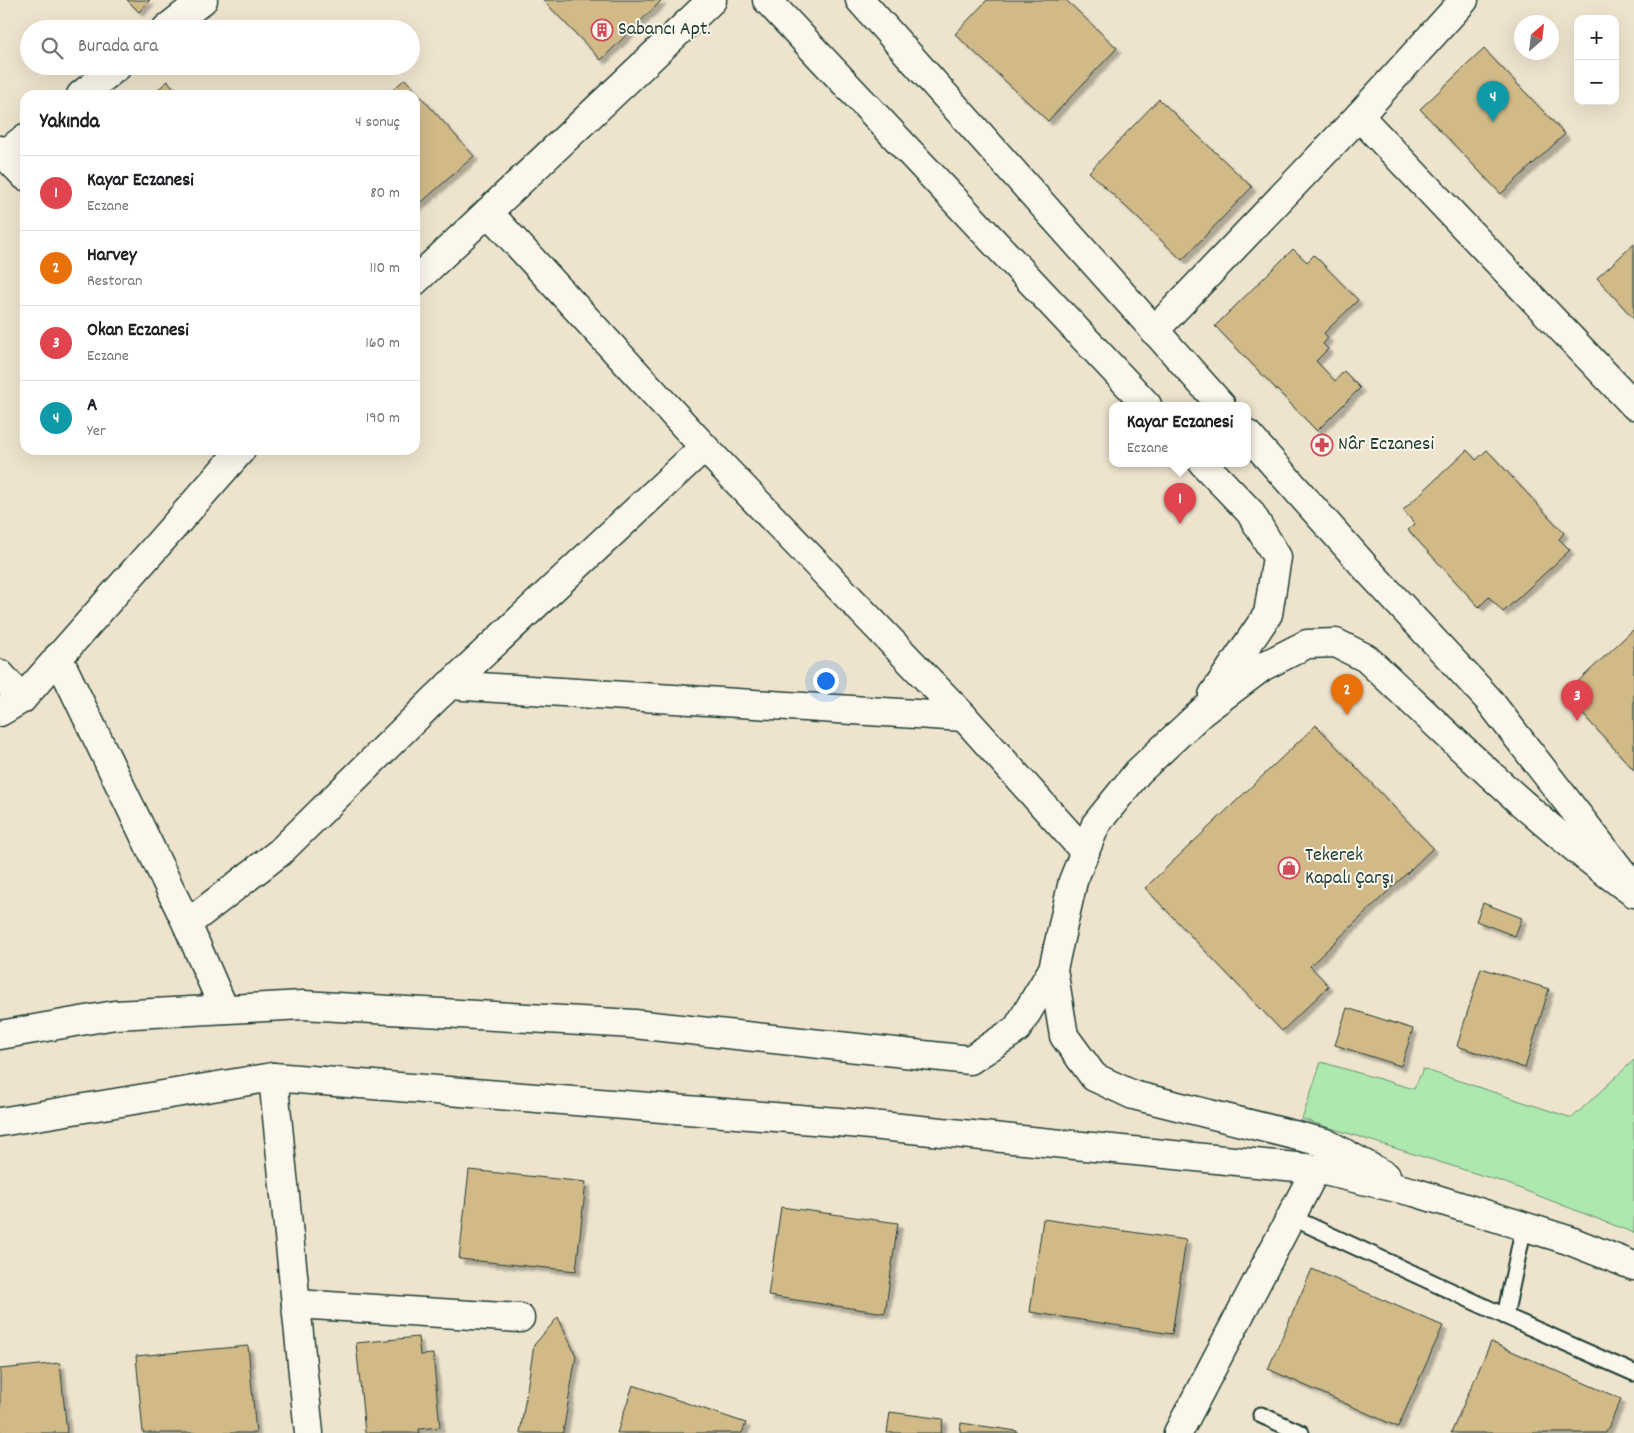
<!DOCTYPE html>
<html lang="tr">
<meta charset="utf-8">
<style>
:root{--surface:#fff;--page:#f6f6f6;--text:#202124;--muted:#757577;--line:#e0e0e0;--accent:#7c3aed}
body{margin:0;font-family:Dekko,sans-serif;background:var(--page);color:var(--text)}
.controls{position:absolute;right:15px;top:15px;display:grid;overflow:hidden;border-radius:10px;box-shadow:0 5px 20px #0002}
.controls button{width:45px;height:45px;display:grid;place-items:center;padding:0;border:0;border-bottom:1px solid var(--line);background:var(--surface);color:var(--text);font:25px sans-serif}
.compass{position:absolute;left:1514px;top:15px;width:45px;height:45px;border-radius:50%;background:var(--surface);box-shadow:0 5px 20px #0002;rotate:28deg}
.you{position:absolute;left:825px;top:680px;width:18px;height:18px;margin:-12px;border:4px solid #fff;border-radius:50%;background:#1a73e8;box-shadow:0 0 0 8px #1a73e833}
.badge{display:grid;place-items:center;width:32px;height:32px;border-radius:50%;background:var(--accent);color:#fff;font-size:16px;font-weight:700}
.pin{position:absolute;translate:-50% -41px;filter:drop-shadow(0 1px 2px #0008)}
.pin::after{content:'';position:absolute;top:26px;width:18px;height:15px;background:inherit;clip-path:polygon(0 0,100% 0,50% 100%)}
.popup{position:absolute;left:1109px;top:402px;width:142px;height:65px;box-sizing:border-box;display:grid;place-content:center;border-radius:10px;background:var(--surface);filter:drop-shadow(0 1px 4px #0005);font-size:16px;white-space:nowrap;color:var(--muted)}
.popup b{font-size:19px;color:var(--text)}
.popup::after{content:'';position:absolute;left:50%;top:100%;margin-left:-10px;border:10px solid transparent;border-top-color:var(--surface)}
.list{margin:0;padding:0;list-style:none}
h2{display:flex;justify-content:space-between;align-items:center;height:65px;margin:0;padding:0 20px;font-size:21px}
h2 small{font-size:16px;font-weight:400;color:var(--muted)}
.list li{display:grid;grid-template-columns:32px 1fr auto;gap:15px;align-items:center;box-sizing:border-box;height:75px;padding:0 20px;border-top:1px solid var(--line)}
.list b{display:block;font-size:19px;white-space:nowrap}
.list p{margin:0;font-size:16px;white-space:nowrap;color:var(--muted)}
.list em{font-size:16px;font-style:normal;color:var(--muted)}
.icon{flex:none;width:28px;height:28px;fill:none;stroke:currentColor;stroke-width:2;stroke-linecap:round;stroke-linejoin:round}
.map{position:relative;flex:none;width:1634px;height:1433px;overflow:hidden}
.search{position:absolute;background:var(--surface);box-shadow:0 5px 20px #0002;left:20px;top:20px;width:400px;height:55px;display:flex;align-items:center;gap:12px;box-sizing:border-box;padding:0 18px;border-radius:28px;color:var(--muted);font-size:19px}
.panel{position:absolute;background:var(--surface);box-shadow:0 5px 20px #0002;left:20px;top:90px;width:400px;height:365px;border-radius:15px}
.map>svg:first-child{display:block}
.green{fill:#ade8ae;stroke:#669271}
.building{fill:#d1b988;stroke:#1f3d34;filter:url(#shadow)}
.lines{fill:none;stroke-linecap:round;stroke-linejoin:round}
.service-casing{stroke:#1f3d34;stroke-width:19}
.minor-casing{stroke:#1f3d34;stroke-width:31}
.secondary-casing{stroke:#1f3d34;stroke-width:31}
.service{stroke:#fbf7ec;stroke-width:15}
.minor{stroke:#fbf7ec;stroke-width:28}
.secondary{stroke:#fbf7ec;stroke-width:28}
.labels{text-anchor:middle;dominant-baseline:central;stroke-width:4;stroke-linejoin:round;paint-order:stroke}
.poi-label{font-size:20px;fill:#1f3d34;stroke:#fbf7ec;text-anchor:start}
</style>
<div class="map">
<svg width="1634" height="1433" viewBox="0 0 1634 1433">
<defs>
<filter id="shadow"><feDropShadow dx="4.5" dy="4.5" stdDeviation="1" flood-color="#0004"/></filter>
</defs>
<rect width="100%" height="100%" fill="#eee4ce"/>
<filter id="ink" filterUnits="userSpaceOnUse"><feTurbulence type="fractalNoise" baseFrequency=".02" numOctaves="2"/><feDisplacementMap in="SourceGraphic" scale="10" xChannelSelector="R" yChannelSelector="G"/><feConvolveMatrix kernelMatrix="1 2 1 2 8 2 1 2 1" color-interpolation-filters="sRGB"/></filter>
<g filter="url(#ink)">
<!-- green -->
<path class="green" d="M1634,1060V1233L1503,1182L1302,1119L1321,1062L1414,1089L1423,1069L1572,1118Z"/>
<!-- building -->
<g class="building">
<path d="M127,0H150L139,12Z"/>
<path d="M543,0H662L601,60Z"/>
<path d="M987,0H1066L1117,48L1048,121L955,34Z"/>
<path d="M1484,49L1565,134L1501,194L1420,109Z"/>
<path d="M405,79L474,156L415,208V95H387Z"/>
<path d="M168,81L179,95H151Z"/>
<path d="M1159,99L1252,187L1182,260L1089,172Z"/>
<path d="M1634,244V319L1597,278Z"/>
<path d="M1293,249L1307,262L1314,255L1358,300L1324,333L1328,338L1323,344L1328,349L1316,361L1335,381L1344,371L1360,388L1317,431L1215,326Z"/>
<path d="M1467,450L1476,460L1487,450L1564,533L1559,539L1570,550L1503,612L1489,597L1479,607L1408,530L1415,524L1403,510Z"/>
<path d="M1634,629V770L1577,708L1584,702L1571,688Z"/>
<path d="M1316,725L1433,848L1310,966L1329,986L1282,1031L1145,888Z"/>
<path d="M1483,903L1522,918L1515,936L1476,921Z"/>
<path d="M1481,968L1549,989L1525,1068L1457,1046Z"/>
<path d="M1347,1008L1413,1029L1401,1066L1335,1045Z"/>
<path d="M469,1170L586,1182L576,1271L459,1259Z"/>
<path d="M781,1207L898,1223L885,1313L768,1296Z"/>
<path d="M1043,1219L1186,1240L1172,1334L1030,1312Z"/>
<path d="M1312,1269L1443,1326L1398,1427L1268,1369Z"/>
<path d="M558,1317L576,1356L563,1433H520L534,1345Z"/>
<path d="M418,1337L420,1355L433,1354L440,1427L419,1429V1433H365L356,1343Z"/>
<path d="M1491,1342L1621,1399L1606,1433H1451Z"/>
<path d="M248,1346L256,1433H143L136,1356Z"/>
<path d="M60,1363L67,1433H0V1369Z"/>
<path d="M633,1385L746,1423L742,1433H617Z"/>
<path d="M890,1412L943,1419L941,1433H887Z"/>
<path d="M961,1423L1017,1431V1433H960Z"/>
</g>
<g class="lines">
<!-- service casing -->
<g class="service-casing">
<g id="service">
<path d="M1291,1217L1505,1316L1634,1373"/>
<path d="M1505,1316L1524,1226"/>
<path d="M1261,1415L1301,1433"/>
</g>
</g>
<!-- minor casing -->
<g class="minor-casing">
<g id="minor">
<path d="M166,29L203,0"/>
<path d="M81,95L118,66"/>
<path d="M1359,116L1634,405"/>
<path d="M0,150L25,176"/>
<path d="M5,154L25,138"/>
<path d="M488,212L704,447L964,717L1085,852"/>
<path d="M415,281L712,0"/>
<path d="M1154,331L1359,116L1464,0"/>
<path d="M58,657L187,924L224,1009"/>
<path d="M0,674L22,699"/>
<path d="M449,685L964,717"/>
<path d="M0,712L22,699L241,450"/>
<path d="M187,924L280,852L436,698L704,447"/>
<path d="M273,1077L309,1433"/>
<path d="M296,1304L520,1318"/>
<path d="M1178,1433L1316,1169"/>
</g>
</g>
<!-- secondary casing -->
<g class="secondary-casing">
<g id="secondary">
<path d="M767,0L1147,405"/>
<path d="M860,0L1221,405"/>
<path d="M1248,435L1367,569L1488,699L1625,876"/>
<path d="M1203,463L1250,512L1277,557L1268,614L1213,695"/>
<path d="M0,1035L115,1015L303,1005L634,1024L970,1060L1017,1029L1053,969"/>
<path d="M0,1122L273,1077L850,1123L1316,1169L1414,1192L1568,1240L1634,1266"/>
<path d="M1386,1176L1326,1143L1133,1095L1094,1077L1064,1036L1053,969L1073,881L1096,824L1138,772L1202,712L1262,667L1307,644L1336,643L1366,658C1453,739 1537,824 1634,893"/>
</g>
</g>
<!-- service -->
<use href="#service" class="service"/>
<!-- minor -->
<use href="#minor" class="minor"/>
<!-- secondary -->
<use href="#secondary" class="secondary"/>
</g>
</g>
<!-- icons -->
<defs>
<g id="building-ring" transform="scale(1.125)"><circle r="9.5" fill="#fbf7ec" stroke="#d1495b" stroke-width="1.5"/><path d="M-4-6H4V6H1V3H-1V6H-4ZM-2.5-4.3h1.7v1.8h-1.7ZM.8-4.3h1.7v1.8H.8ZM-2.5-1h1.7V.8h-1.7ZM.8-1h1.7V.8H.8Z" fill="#d1495b"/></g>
<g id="pharmacy-ring" transform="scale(1.125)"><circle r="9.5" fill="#fbf7ec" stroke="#d1495b" stroke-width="1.5"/><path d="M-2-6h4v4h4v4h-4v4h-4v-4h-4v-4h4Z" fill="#d1495b"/></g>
<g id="shop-ring" transform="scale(1.125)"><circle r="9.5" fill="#fbf7ec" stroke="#d1495b" stroke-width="1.5"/><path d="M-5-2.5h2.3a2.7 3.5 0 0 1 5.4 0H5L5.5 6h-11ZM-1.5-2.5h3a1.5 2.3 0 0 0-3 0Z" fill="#d1495b"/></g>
</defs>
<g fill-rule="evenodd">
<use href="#building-ring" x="602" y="30"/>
<use href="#pharmacy-ring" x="1322" y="445"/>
<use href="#shop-ring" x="1289" y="868"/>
</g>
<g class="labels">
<!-- poi labels -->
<g class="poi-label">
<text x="618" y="30">Sabancı Apt.</text>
<text x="1338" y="445">Nâr Eczanesi</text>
<text x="1305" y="856">Tekerek<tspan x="1305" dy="23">Kapalı Çarşı</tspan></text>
</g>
</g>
</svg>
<div class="controls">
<button>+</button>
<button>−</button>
</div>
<svg class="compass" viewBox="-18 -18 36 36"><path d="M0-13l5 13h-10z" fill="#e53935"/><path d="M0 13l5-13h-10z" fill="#757577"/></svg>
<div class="you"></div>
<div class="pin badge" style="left:1180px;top:524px;background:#e0444e">1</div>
<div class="popup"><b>Kayar Eczanesi</b>Eczane</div>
<div class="pin badge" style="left:1347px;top:715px;background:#e8710a">2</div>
<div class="pin badge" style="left:1577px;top:721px;background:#e0444e">3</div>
<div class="pin badge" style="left:1493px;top:122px;background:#0f9aa8">4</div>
<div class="search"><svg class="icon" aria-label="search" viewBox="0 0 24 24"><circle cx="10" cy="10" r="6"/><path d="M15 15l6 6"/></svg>Burada ara</div>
<section class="panel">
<h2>Yakında<small>4 sonuç</small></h2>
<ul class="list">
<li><span class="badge" style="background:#e0444e">1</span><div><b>Kayar Eczanesi</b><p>Eczane</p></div><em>80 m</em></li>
<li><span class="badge" style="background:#e8710a">2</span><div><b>Harvey</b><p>Restoran</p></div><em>110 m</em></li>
<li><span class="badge" style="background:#e0444e">3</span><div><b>Okan Eczanesi</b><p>Eczane</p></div><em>160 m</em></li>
<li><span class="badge" style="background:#0f9aa8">4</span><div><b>A</b><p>Yer</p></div><em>190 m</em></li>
</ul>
</section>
</div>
